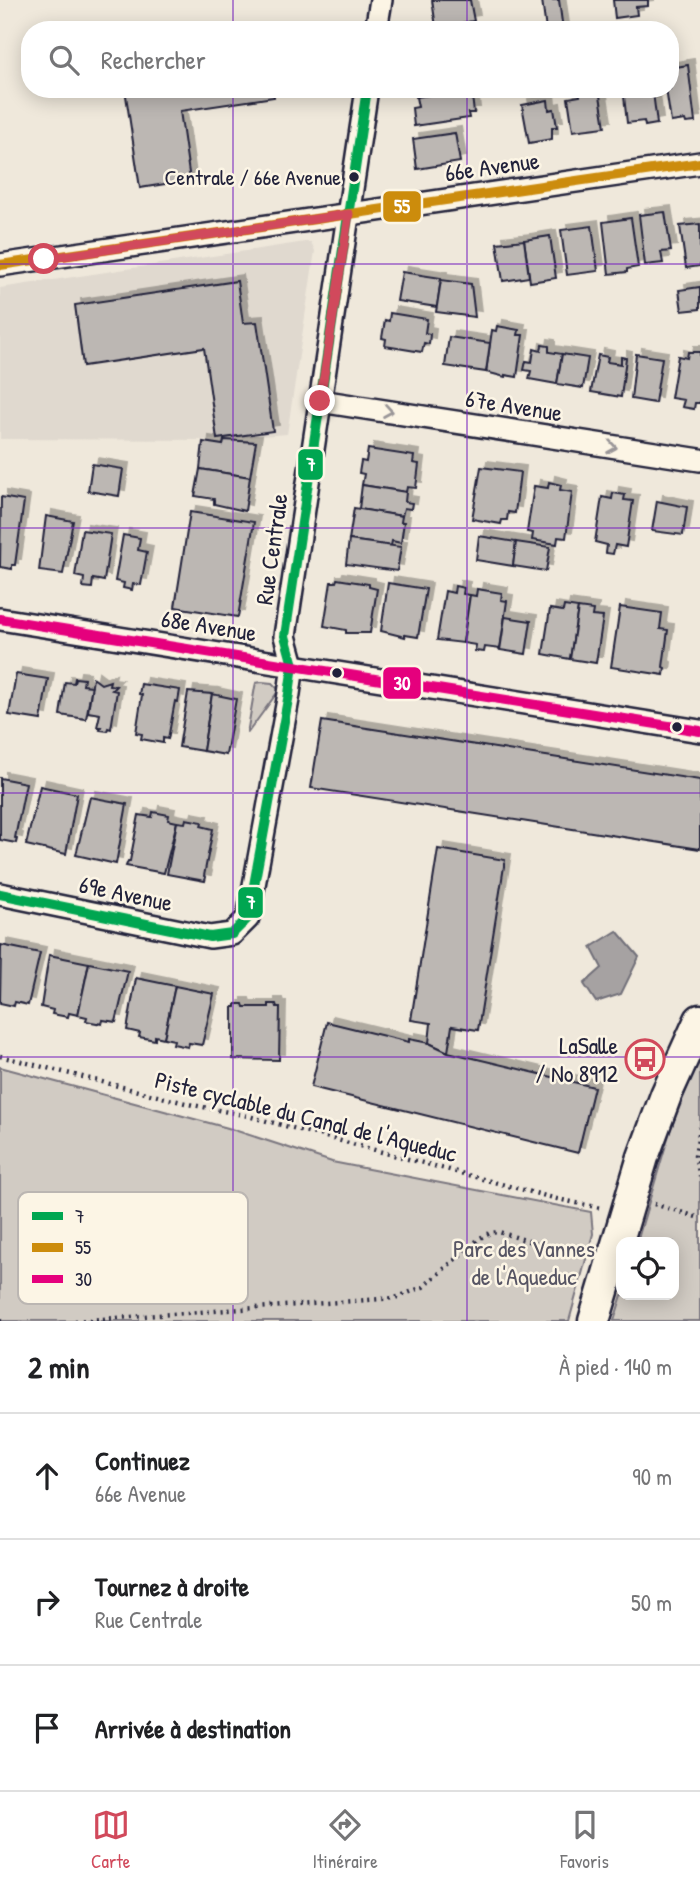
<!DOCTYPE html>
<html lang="fr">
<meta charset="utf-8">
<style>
:root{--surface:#fff;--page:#f2f2f2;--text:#202124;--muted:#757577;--line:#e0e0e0;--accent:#d1495b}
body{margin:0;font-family:"Patrick Hand",sans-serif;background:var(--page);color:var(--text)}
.controls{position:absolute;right:21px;bottom:21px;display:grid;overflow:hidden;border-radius:14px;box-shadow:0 4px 18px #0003}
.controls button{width:63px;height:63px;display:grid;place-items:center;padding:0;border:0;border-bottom:2px solid var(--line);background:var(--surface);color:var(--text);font:35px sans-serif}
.stop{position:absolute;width:21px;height:21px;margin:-16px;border:5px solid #d1495b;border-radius:50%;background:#fff}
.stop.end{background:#d1495b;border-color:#fff;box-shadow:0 2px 7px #0008}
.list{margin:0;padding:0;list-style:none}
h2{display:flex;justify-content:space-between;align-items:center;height:91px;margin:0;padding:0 28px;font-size:30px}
h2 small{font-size:23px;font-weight:400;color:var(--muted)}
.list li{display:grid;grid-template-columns:46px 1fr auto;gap:21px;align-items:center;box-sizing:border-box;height:126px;padding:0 28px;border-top:2px solid var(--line)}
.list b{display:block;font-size:26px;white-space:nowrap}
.list p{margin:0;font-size:23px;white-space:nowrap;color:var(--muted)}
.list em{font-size:23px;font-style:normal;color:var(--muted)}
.icon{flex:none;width:38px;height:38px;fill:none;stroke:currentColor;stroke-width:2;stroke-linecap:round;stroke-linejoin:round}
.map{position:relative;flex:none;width:700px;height:1321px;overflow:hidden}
.search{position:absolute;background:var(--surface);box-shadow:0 4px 18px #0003;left:21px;right:21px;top:21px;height:77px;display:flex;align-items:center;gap:18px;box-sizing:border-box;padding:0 24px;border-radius:28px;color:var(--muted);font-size:26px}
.sheet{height:469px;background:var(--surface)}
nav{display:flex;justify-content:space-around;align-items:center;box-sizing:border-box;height:98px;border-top:2px solid var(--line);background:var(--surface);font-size:19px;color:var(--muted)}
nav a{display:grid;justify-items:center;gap:4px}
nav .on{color:var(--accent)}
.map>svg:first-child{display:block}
.built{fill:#e0d9cf}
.green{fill:#d1cbc3;stroke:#7a767f;stroke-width:2}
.water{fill:#a6a2a2;stroke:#716f79;stroke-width:2}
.building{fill:#bcb7b3;stroke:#22223b;stroke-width:2;filter:url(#shadow)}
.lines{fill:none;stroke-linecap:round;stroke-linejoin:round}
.minor-casing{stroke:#22223b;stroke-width:26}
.secondary-casing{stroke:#22223b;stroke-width:35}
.path{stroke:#22223b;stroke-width:4.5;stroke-dasharray:2 5;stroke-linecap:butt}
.minor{stroke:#fcf5e5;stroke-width:21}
.secondary{stroke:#fcf5e5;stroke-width:30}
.bus-1-casing{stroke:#fcf5e5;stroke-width:16}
.bus-2-casing{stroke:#fcf5e5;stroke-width:16}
.bus-3-casing{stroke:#fcf5e5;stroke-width:16}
.bus-1{stroke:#00a651;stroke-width:10}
.bus-2{stroke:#cc8c0c;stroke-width:10}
.bus-3{stroke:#e5007d;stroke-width:10}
.oneway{stroke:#9a9698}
.route{stroke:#d1495b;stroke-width:9}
.grid{fill:none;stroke:#7b2cbf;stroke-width:2;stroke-opacity:0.55}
.bus-dot{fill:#22223b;stroke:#fcf5e5;stroke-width:2.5}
.labels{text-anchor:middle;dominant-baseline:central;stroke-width:5;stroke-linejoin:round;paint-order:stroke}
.bus-label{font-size:22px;fill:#22223b;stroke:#fcf5e5;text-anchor:end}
.street-label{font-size:24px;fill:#22223b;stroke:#fcf5e5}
.poi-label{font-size:24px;fill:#22223b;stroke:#fcf5e5;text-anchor:end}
.park-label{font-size:24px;fill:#575564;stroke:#fcf5e5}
.key{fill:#fcf5e5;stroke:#bbb6b2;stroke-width:2}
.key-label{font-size:19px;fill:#22223b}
.line-badge{stroke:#fcf5e5;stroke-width:2.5}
.badge-label{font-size:19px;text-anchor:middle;font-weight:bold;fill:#fff}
</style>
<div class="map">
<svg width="700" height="1321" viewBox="0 0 700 1321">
<defs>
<filter id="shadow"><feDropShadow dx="6" dy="-6" stdDeviation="0" flood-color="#0004"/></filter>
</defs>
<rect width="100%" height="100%" fill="#efe8db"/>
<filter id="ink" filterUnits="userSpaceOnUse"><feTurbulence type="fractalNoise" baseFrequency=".0143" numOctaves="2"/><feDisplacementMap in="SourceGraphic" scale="14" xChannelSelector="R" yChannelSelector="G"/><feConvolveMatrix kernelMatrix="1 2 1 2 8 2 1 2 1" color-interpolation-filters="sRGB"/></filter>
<g filter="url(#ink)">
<!-- built -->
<path class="built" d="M305,242H311L315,251L287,434L212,440L0,439V288Z"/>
<!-- green -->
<g class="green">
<path d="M262,682L272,683L279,690L247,734L255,687L256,683Z"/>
<path d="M700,1056V1321H614L622,1295H674V1242H637L671,1128Z"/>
<path d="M0,1067L228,1128L332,1162L591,1212L593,1234L569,1321H0Z"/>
</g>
<!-- water -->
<path class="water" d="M617,931L639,957L621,994L596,1002L584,984L602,968L591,947Z"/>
<!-- building -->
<g class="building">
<path d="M432,0H470L474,21L436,27Z"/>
<path d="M542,0H559L563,30H546Z"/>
<path d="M613,0H648V6L636,7L637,15L615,18Z"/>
<path d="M688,65L695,122L686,123L685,120L671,122L666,89H670V68Z"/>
<path d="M125,89H273L274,97L180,111L190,180L140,188Z"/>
<path d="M420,89H448L449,92L421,96Z"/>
<path d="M579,89H599L605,127L573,131L568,98L580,96Z"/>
<path d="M465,90L466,97L472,96L474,113H468L469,118L414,126L412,108L418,107L416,97Z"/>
<path d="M653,92L657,124L645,126L644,121L627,123L624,96Z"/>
<path d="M548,100L549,110L554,109L557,127H552V139L529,143L522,105Z"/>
<path d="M455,133L460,162L417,169L413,139Z"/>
<path d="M665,212L671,251L661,252L663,263L645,265L639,215Z"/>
<path d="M631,218L638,267L627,269V272L609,274L603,222Z"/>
<path d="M700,224V266L686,268L680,226Z"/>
<path d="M592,226L598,271L567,275L561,230Z"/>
<path d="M550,236L556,278L530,282L524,240Z"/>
<path d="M524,240L529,277L503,281L497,243Z"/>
<path d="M402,272L441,278L437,307L397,301Z"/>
<path d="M441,280L471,284L475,317L436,312Z"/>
<path d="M237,281L243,323L257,322L273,431L217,439L204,348L83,366L75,305Z"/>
<path d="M700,287V309L682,311L679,290Z"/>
<path d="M390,313L427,319L425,333L430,334L429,344L424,343L422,352L385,346L386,339L382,338L385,320L389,321Z"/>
<path d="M497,326L519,330L518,335H523L517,377L505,375V377L486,372L492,330L496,331Z"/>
<path d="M449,337L490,343L486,372L445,366Z"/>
<path d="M542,345L549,346V352L562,354L557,384L529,379L531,371L524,370L526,361L532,362L534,349L541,351Z"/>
<path d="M688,352H700V403H695L694,409L682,407L684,400L671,398L678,356L687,358Z"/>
<path d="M562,354L588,358L583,388L557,384Z"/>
<path d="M636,354L662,358L655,403L631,399Z"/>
<path d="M598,355L608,357L607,362L621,364V357L626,358L621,397L591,392Z"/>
<path d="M224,440L256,442L250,477L200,469L203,442L223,445Z"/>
<path d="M368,449L414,456L413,463L419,464L416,488L407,487L406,492L362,485L364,474L359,473L361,461L366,462Z"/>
<path d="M92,464L123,469L119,496L88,491Z"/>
<path d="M481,467L520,472L515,513L508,512L507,520H502L501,524L472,519Z"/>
<path d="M200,469L250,477L245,511L214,504V499L195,496Z"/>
<path d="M549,482L561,485L560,490L572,492L566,538L558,537L557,544L532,540L533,533L527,532L534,486L548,488Z"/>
<path d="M362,485L406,492L405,502L412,503L411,509L404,508L402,516L359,509Z"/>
<path d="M613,493L625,495L624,500L633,501L626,547L615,545L613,554L606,553L607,545L595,542L602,497L612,499Z"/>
<path d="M1,497L24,501L15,565H12V569L0,567Z"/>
<path d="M657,501L687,507L683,535L652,531Z"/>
<path d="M354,508L402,516L401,522H404L401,543L392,541L391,546L349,540Z"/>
<path d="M190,512L254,522L238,617L175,607Z"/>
<path d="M46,516L73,521L63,574L39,571Z"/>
<path d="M82,530L111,534L104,581L93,579L92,588L83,587L84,578L75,576Z"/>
<path d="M123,535L140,538L138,550L147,552L141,585L133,584L132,590L123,588L124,583L115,581Z"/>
<path d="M479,536L516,542L513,566L476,560Z"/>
<path d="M349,540L401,547L397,571L346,564Z"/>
<path d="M516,542L550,547L546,571L513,566Z"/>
<path d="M337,579L369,584V587L377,589L370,633H346V630L324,626L331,582H336Z"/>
<path d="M388,583L426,589L418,637L405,635V637L381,631Z"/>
<path d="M455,586L464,588L463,594L470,595L463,643L437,640L445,591L454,593Z"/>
<path d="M477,589L502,593L501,600L507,601L500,649L485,647L484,652L475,651L476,645L463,643L470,595L476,596Z"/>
<path d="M564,606L578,608L570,659L543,654L550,609L563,611Z"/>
<path d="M620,607L662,613L660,629L668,630L663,667L665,668L664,675L611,667Z"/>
<path d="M578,608L593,610L592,616L603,617L596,663L570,659Z"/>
<path d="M505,617L531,621L526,654L500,650Z"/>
<path d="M16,674L48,679L41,720L9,715Z"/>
<path d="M75,678L84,679L83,685L92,686L86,719L60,715L65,682L74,683Z"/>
<path d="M93,678L101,684L110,681L109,685L116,686L112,690L117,691L111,729L108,728L107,731L100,730L101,727H97L100,714L88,712Z"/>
<path d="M141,684L180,690L178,702L175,701L168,739L163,738V743L141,739L142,734L136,733L142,695L139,694Z"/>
<path d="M188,692L212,694L203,751L179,747Z"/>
<path d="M212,694L236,699L226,755L203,751Z"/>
<path d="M322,721L700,780V849L311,788Z"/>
<path d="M0,778L26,783L15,838L17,839L16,843L0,840Z"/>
<path d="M40,786L77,794L66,854L26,845Z"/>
<path d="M90,797L127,804L116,864L76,855Z"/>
<path d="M153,812L169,815L168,820L177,822L164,873L126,866L128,861H130L139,815L152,817Z"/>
<path d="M186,819L202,822L201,826L213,829L204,876L206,877L205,881L167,874L177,822L185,823Z"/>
<path d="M438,849L505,860L478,1030L452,1026L448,1052L429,1043L431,1023L411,1020Z"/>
<path d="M1,945L40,953L28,1005L15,1002L14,1006L0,1003Z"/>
<path d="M49,955L89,963L78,1015L69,1013L68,1017L52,1014L53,1010L41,1007Z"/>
<path d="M89,963L128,971L116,1022L103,1020L102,1024L86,1021L87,1017L78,1015Z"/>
<path d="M136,978L175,986L164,1038L155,1036V1040L139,1037L140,1033L127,1030Z"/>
<path d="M175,986L214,994L202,1045L189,1043L188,1047L173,1044L174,1040L164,1038Z"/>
<path d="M236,1004H243L244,1007H269V1004H276L277,1007H280L279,1060L233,1059V1007H236Z"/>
<path d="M327,1022L409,1042V1039L429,1043L448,1052L594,1087L578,1153L311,1087Z"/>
</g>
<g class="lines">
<!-- minor casing -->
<g class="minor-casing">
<g id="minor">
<path d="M376,30L381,0"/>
<path d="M0,265L700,163"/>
<path d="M320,401L700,460"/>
<path d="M0,619L700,731"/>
<path d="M0,894L210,937L232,934L248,918L289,694L293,665L285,636L367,89"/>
</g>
</g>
<!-- secondary casing -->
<g class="secondary-casing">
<path id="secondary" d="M594,1321L643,1157L666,1095L700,1020"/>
</g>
<!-- path -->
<g class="path">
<path d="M0,1056L193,1105L248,1116L557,1199L601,1208"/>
<path d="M700,1127L695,1156L700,1176"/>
<path d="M654,1204L700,1218"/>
<path d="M0,1320L5,1321"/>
<path d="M75,1321L395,1298L423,1287L480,1238L490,1233L499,1232L554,1249"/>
</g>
<!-- minor -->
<use href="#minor" class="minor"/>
<!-- secondary -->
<use href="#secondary" class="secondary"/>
<!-- bus-1 casing -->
<g class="bus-1-casing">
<path id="bus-1" d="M0,894L210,937L232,934L248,918L289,694L293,665L285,636L367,89"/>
</g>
<!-- bus-2 casing -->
<g class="bus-2-casing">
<path id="bus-2" d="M0,265L700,163"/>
</g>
<!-- bus-3 casing -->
<g class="bus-3-casing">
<path id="bus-3" d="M0,619L700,731"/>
</g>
<!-- bus-1 -->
<use href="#bus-1" class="bus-1"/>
<!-- bus-2 -->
<use href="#bus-2" class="bus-2"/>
<!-- bus-3 -->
<use href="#bus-3" class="bus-3"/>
</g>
<!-- one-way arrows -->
<defs><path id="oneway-chevron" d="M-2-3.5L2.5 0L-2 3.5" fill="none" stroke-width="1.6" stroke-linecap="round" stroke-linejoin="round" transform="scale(1.75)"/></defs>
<g class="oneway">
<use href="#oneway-chevron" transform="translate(388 411) rotate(9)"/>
<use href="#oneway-chevron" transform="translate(612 447) rotate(9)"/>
</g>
</g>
<g class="lines" filter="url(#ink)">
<!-- route -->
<path class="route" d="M44,259L349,214L320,401"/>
</g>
<!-- grid -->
<path class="grid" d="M233,0V30M467,0V30M233,89V1321M467,89V1321M0,264H700M0,528H700M0,793H700M0,1057H700"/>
<!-- icons -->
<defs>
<g id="bus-ring" transform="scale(2.0125)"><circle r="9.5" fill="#fcf5e5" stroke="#d1495b" stroke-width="1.5"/><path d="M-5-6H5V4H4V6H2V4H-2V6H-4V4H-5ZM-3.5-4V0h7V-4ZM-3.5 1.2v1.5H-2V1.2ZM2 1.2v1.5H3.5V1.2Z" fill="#d1495b"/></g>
</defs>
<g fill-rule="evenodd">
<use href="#bus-ring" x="645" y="1059"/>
</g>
<!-- markers -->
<g class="bus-dot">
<circle cx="354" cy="177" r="6"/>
<circle cx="337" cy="673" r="6"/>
<circle cx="677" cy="727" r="6"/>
</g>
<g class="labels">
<!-- bus labels -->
<g class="bus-label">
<text x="341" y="177">Centrale / 66e Avenue</text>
</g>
<!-- street labels -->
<g class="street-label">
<text transform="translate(492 166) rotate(-8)">66e Avenue</text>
<text transform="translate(514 405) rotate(9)">67e Avenue</text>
<text transform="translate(271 549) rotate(-82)">Rue Centrale</text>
<text transform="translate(209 625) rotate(9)">68e Avenue</text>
<text transform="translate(126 893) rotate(12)">69e Avenue</text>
<text transform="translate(306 1116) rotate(14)">Piste cyclable du Canal de l'Aqueduc</text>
</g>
<!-- poi labels -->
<g class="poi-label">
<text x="618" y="1045">LaSalle<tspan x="618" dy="28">/ No 8912</tspan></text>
</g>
<!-- park labels -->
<g class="park-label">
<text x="524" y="1248">Parc des Vannes<tspan x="524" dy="28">de l'Aqueduc</tspan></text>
</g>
</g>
<!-- legend -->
<rect x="18" y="1192" width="230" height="112" rx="10" class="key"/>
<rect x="32" y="1212" width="31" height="8" fill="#00a651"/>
<rect x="32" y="1243" width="31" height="9" fill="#cc8c0c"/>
<rect x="32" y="1275" width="31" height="8" fill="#e5007d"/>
<g class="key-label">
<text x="75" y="1223">7</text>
<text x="75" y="1254">55</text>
<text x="75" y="1286">30</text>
</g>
<g class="line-badge">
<rect x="382" y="190" width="40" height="33" rx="7" fill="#cc8c0c"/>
<rect x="297" y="448" width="27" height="33" rx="7" fill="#00a651"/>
<rect x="382" y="666" width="40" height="34" rx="7" fill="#e5007d"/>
<rect x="237" y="886" width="27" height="33" rx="7" fill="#00a651"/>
</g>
<g class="badge-label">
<text x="402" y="213">55</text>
<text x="311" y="471">7</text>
<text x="402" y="690">30</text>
<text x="251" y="909">7</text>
</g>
</svg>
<div class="controls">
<button><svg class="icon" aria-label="locate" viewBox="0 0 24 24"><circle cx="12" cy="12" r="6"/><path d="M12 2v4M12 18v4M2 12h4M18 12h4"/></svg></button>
</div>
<div class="stop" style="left:44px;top:259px"></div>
<div class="stop end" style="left:320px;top:401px"></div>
<div class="search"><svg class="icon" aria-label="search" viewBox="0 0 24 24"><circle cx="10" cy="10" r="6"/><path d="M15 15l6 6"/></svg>Rechercher</div>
</div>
<section class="sheet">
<h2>2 min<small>À pied · 140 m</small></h2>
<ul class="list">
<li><svg class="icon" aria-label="ahead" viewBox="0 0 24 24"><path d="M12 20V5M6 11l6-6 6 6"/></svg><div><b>Continuez</b><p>66e Avenue</p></div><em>90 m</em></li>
<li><svg class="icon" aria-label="right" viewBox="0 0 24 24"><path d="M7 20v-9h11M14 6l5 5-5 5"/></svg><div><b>Tournez à droite</b><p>Rue Centrale</p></div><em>50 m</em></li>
<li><svg class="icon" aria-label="arrive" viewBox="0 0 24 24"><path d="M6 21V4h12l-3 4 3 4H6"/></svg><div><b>Arrivée à destination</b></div></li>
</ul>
</section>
<nav>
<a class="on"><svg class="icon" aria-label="map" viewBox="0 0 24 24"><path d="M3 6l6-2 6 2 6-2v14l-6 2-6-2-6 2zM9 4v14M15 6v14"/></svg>Carte</a>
<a><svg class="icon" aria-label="directions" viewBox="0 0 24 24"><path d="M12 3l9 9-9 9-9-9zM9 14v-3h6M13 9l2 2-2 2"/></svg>Itinéraire</a>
<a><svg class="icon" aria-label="saved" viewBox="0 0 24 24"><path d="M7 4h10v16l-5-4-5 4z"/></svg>Favoris</a>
</nav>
